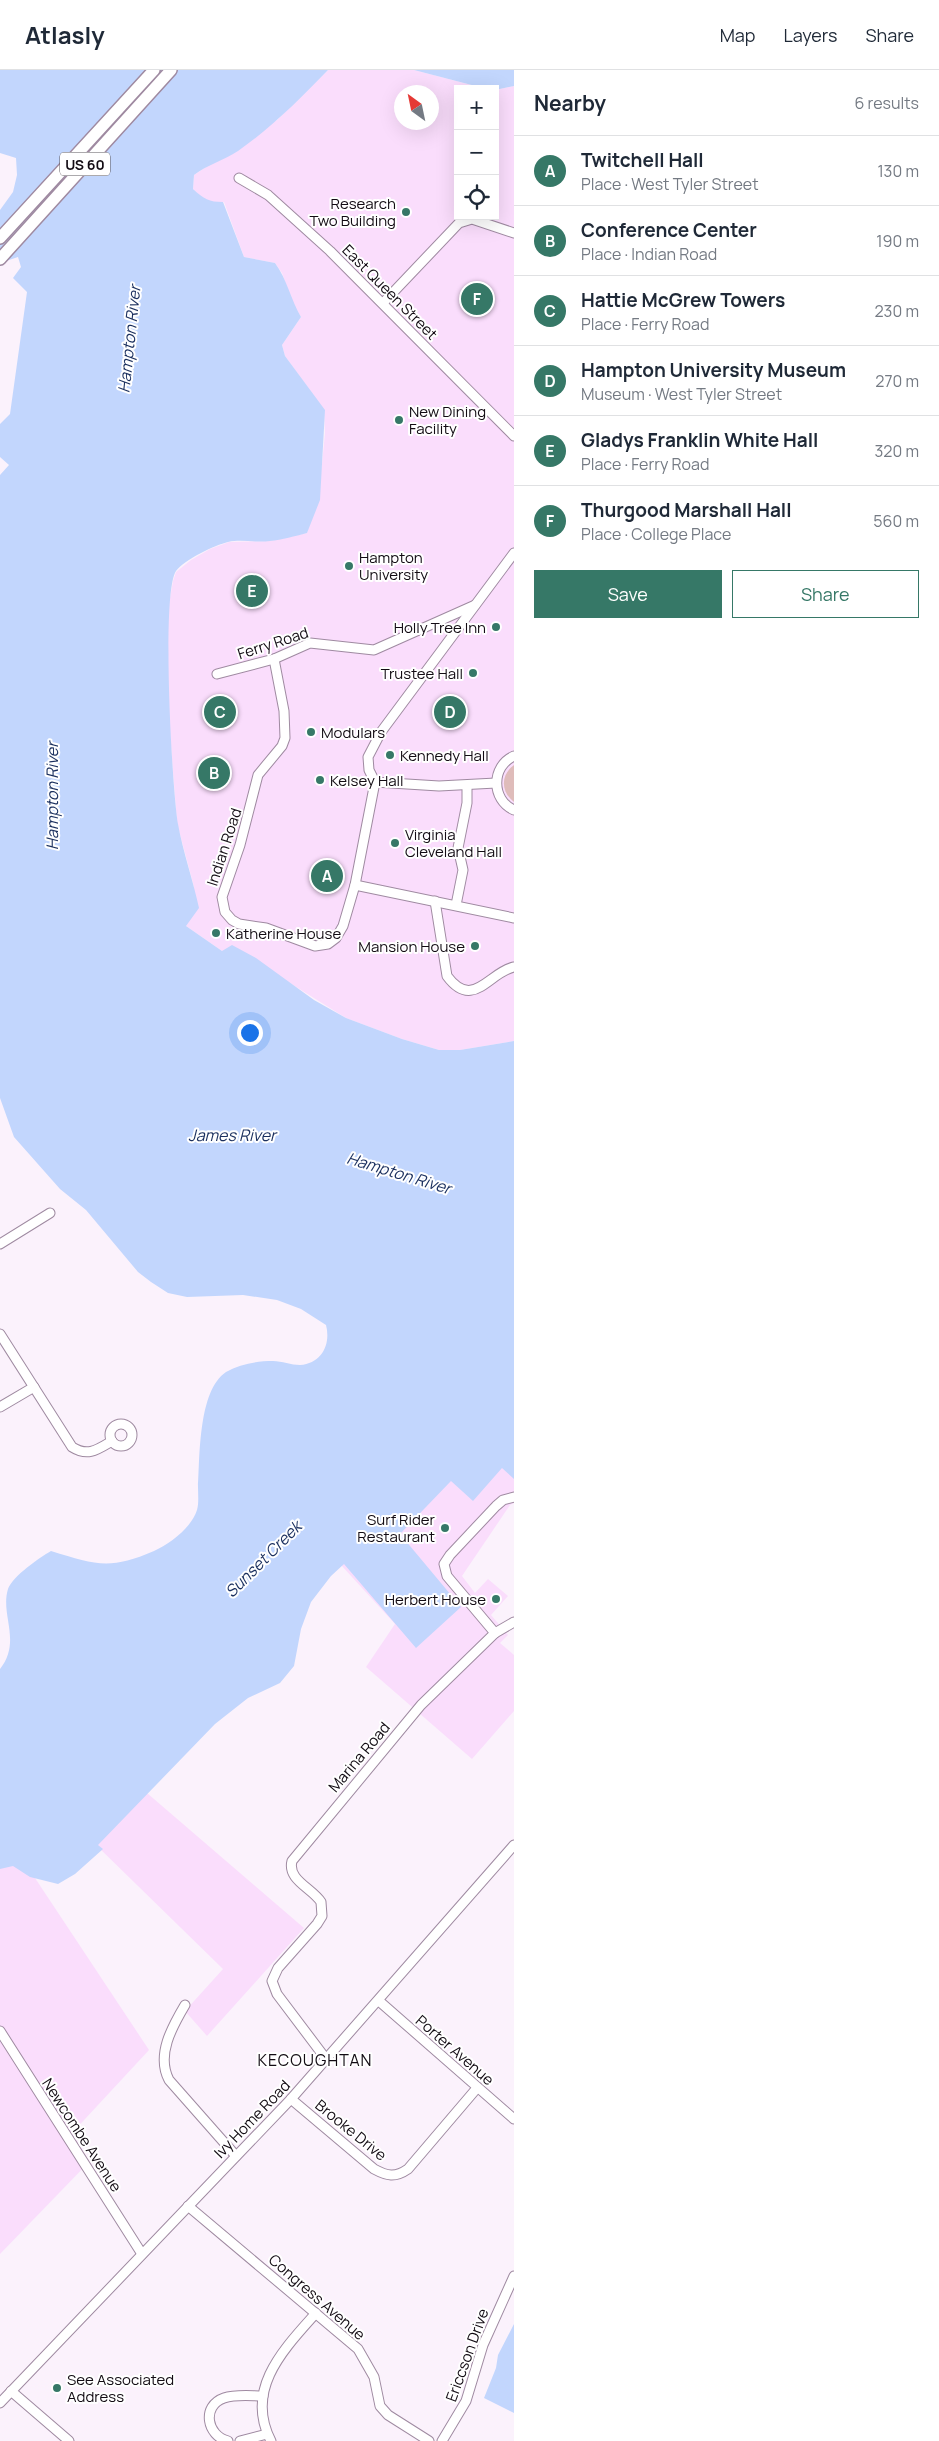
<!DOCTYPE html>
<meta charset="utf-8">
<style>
:root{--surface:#fff;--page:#f6f6f7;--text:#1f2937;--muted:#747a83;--line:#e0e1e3;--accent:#367867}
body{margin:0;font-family:Manrope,sans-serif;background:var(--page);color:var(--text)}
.controls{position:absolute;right:15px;top:15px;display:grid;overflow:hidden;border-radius:0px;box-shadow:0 5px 20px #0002}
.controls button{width:45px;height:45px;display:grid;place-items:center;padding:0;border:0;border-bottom:1px solid var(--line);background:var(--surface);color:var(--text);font:25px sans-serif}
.compass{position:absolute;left:394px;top:15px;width:45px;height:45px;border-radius:50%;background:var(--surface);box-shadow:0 5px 20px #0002;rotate:327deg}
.you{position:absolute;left:249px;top:962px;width:18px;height:18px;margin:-12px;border:4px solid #fff;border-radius:50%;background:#1a73e8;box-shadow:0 0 0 8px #1a73e833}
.badge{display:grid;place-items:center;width:32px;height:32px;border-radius:50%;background:var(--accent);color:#fff;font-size:16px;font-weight:700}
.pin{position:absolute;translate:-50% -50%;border:2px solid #fff;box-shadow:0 1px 5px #0006}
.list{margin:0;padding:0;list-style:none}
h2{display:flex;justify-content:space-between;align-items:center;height:65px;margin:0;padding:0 20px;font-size:21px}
h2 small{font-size:16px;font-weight:400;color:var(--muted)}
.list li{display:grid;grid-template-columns:32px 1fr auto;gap:15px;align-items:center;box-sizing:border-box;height:70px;padding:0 20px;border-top:1px solid var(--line)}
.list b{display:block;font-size:19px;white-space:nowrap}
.list p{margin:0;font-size:16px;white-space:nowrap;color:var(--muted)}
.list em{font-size:16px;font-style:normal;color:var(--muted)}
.actions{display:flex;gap:10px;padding:15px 20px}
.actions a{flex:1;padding:11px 0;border:1px solid var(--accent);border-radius:0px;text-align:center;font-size:18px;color:var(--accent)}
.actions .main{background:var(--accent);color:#fff}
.icon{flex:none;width:28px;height:28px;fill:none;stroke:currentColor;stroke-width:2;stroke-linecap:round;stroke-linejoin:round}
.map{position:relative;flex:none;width:514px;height:2371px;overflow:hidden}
header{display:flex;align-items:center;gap:30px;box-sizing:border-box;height:70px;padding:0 25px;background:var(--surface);border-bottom:1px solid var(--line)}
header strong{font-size:24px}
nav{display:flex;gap:28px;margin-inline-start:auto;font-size:18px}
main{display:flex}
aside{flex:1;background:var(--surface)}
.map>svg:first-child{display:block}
.built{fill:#faddfc;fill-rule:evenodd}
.green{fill:#dfbcba}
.water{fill:#c2d6fd}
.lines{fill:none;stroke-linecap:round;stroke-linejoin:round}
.minor-casing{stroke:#9f8aa1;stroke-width:11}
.major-casing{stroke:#9f8aa1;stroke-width:14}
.minor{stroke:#fff;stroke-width:9}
.major{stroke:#fff;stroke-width:11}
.poi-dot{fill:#367867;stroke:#fff;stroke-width:2}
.labels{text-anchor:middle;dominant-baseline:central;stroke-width:4;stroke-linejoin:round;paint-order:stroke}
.shield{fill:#fff;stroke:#59545a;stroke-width:1}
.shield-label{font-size:14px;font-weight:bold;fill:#120b13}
.poi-label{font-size:15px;fill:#120b13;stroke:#fff;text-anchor:start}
.street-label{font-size:15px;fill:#120b13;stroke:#fff}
.water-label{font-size:16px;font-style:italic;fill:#1a2f5e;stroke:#fff}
.neighbourhood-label{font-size:16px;letter-spacing:1px;fill:#120b13;stroke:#fff}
</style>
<header>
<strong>Atlasly</strong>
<nav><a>Map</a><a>Layers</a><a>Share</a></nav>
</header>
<main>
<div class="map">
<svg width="514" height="2371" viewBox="0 0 514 2371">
<rect width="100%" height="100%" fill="#fbf2fc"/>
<!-- built -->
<g class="built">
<path d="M328,0H414L487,19H458V146H495V20L514,16V971L460,980H439L402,969L346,948L285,910L222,881L186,856L194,817L177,753L168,637V539L173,511L176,502L191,490L210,479L229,472L270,471L307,463L322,394L325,363L324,340L285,286L282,275L301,247L292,232L282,203L275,193L244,187L224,132H211L203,129L193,119L194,105L277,50ZM402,22H432V52H402Z"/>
<path d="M514,1166V1433L510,1435L462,1506L475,1523L488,1509L508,1526L491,1545L508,1565L500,1573L514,1585V1641L472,1689L366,1597L395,1554L341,1495Z"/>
<path d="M147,1723L304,1858L207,1966L185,1941L223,1899L95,1774Z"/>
<path d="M0,1791H7L33,1805L149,1980L72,2063L89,2092L0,2184Z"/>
</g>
<!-- green -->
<path class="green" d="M514,695V732C501,722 500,705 514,695Z"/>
<!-- water -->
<g class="water">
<path d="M0,0H328C300,29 271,58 238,81C224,90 207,95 194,105L193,119C204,129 209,132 223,132L244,187L275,193C287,209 291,230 301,247L282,275L285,286L325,340L320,430L307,463C295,466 282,470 270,471C256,473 242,469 228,472C215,475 184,490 176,501C161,523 172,720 178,754C183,782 193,810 199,838L186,856L222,881L232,875L256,888L314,930L346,948L402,969L439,980H460L514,971V1409L502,1398L473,1431L451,1411L400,1464L461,1537L416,1578L344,1494L331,1506L311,1532L301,1559L294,1596L280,1613L248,1628L215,1654L98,1775L103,1779L75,1804L58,1814L30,1807L13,1796L0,1799V1599C22,1571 0,1545 8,1519C13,1506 39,1488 51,1481C96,1495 110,1500 154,1481C170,1474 192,1457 197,1440C199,1433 198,1424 198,1417C200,1387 198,1321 226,1302C240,1294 257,1291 273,1291C282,1291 291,1295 300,1295C322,1293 331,1274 326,1255L301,1239L277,1230L243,1225L187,1227L168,1223L151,1212L138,1202L86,1140L60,1119L14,1067L0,1028V405L9,395L0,387V354L10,344L27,222L13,208L21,197L18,187L0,193V140L13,122L17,105L16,88L0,83Z"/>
<path d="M414,0H514V16L495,20L487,19Z"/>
<path d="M514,2254V2343L484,2328L496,2298L498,2285Z"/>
</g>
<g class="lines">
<!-- minor casing -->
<g class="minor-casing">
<g id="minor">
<path d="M239,108L268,125L330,181L514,366"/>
<path d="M383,233L459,153L472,149L514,163"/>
<path d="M274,589L284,641L285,668L282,676L258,705L240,775L222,827L225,842L232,850L239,854L266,858L315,876L328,874L336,868L343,856L355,815L375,712L369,700L368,687L381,662L514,483"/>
<path d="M217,604L274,589L310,573L374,580L475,535"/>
<path d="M514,686C491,696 491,730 514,740"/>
<path d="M375,712L439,716L496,713"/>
<path d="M355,815L514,848"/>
<path d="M435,831L447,906C473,941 489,902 514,897"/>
<path d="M456,835L463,800L458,778L467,733V716"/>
<path d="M0,1174L50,1143"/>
<path d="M0,1264L72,1377C88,1387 97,1380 112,1371"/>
<path d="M0,1337L34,1317"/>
<circle cx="121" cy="1365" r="11"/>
<path d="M495,1563L514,1552"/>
<path d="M379,1931L514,2049"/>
<path d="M185,1935C172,1957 156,1985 169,2010L236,2086"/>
<path d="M0,1961L142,2184"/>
<path d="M326,1989L277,1924L272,1911L278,1898L317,1854L322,1846L321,1832C312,1818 287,1810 292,1791L421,1635L495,1563L447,1506L444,1494L450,1485L496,1436L503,1430L514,1427"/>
<path d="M291,2029L374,2099C387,2106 395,2108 408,2099L477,2018"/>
<path d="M188,2136L358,2279L374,2307L380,2336L388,2345L429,2371"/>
<path d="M11,2321L69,2371"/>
<path d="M0,2333L291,2029L514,1775"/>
<path d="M228,2371C207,2366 201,2336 224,2328C236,2324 251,2326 263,2326"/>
<path d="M240,2371L267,2364"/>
<path d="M271,2371C244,2319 284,2279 316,2243"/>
<path d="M442,2371L466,2331L483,2275L514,2206"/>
</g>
</g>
<!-- major casing -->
<g class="major-casing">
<g id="major">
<path d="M0,168L154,0"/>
<path d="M0,189L171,0"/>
</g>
</g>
<!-- minor -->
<use href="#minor" class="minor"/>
<!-- major -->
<use href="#major" class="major"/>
</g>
<!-- markers -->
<g class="poi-dot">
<circle cx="406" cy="142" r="5"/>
<circle cx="399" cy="350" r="5"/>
<circle cx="349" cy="496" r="5"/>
<circle cx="496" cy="557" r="5"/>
<circle cx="473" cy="603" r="5"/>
<circle cx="311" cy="662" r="5"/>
<circle cx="390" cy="685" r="5"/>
<circle cx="320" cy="710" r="5"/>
<circle cx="395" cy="773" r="5"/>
<circle cx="216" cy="863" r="5"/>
<circle cx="475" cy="876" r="5"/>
<circle cx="445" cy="1458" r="5"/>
<circle cx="496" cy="1529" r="5"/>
<circle cx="57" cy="2318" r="5"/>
</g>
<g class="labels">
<!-- shield labels -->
<rect class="shield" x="60" y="82.5" width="50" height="23" rx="4"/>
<g class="shield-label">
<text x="85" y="94">US 60</text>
</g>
<!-- poi labels -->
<g class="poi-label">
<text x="396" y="133" text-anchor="end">Research<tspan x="396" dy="17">Two Building</tspan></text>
<text x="409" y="341">New Dining<tspan x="409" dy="17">Facility</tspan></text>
<text x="359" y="487">Hampton<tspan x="359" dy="17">University</tspan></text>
<text x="486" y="557" text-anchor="end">Holly Tree Inn</text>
<text x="463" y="603" text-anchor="end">Trustee Hall</text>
<text x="321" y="662">Modulars</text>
<text x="400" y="685">Kennedy Hall</text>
<text x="330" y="710">Kelsey Hall</text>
<text x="405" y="764">Virginia<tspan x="405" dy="17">Cleveland Hall</tspan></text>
<text x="226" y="863">Katherine House</text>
<text x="465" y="876" text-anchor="end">Mansion House</text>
<text x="435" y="1449" text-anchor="end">Surf Rider<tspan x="435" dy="17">Restaurant</tspan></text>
<text x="486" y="1529" text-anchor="end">Herbert House</text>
<text x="67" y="2309">See Associated<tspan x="67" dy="17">Address</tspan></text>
</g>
<!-- street labels -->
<g class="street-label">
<text transform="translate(390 222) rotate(45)">East Queen Street</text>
<text transform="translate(273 573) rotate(-18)">Ferry Road</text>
<text transform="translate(224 777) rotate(-72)">Indian Road</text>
<text transform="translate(359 1687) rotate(-50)">Marina Road</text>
<text transform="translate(455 1980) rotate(41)">Porter Avenue</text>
<text transform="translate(252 2049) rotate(-46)">Ivy Home Road</text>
<text transform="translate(351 2060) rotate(39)">Brooke Drive</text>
<text transform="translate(82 2065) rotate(57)">Newcombe Avenue</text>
<text transform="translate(317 2227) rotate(41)">Congress Avenue</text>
<text transform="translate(467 2285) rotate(-70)">Ericcson Drive</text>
</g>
<!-- water labels -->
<g class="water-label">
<text transform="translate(129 269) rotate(-84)">Hampton River</text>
<text transform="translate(52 726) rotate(-90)">Hampton River</text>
<text x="232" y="1065">James River</text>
<text transform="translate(399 1103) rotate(17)">Hampton River</text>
<text transform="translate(263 1489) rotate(-45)">Sunset Creek</text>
</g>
<!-- neighbourhood labels -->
<g class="neighbourhood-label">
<text x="315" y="1990">KECOUGHTAN</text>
</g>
</g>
</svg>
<div class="controls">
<button>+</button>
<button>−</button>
<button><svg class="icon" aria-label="locate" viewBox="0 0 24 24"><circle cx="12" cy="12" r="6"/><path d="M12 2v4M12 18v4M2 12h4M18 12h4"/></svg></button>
</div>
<svg class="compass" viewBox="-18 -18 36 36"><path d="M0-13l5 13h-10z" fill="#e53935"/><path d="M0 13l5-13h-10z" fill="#747a83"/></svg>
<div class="you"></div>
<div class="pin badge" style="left:327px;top:806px">A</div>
<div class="pin badge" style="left:214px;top:703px">B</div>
<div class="pin badge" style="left:220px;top:642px">C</div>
<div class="pin badge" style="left:450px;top:642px">D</div>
<div class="pin badge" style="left:252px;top:521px">E</div>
<div class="pin badge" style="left:477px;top:229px">F</div>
</div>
<aside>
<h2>Nearby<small>6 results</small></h2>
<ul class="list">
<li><span class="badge">A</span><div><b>Twitchell Hall</b><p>Place · West Tyler Street</p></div><em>130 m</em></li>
<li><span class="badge">B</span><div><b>Conference Center</b><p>Place · Indian Road</p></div><em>190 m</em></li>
<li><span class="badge">C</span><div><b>Hattie McGrew Towers</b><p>Place · Ferry Road</p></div><em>230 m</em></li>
<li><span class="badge">D</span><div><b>Hampton University Museum</b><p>Museum · West Tyler Street</p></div><em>270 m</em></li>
<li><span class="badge">E</span><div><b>Gladys Franklin White Hall</b><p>Place · Ferry Road</p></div><em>320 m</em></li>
<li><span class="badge">F</span><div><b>Thurgood Marshall Hall</b><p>Place · College Place</p></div><em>560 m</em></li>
</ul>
<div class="actions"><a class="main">Save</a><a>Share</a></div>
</aside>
</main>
